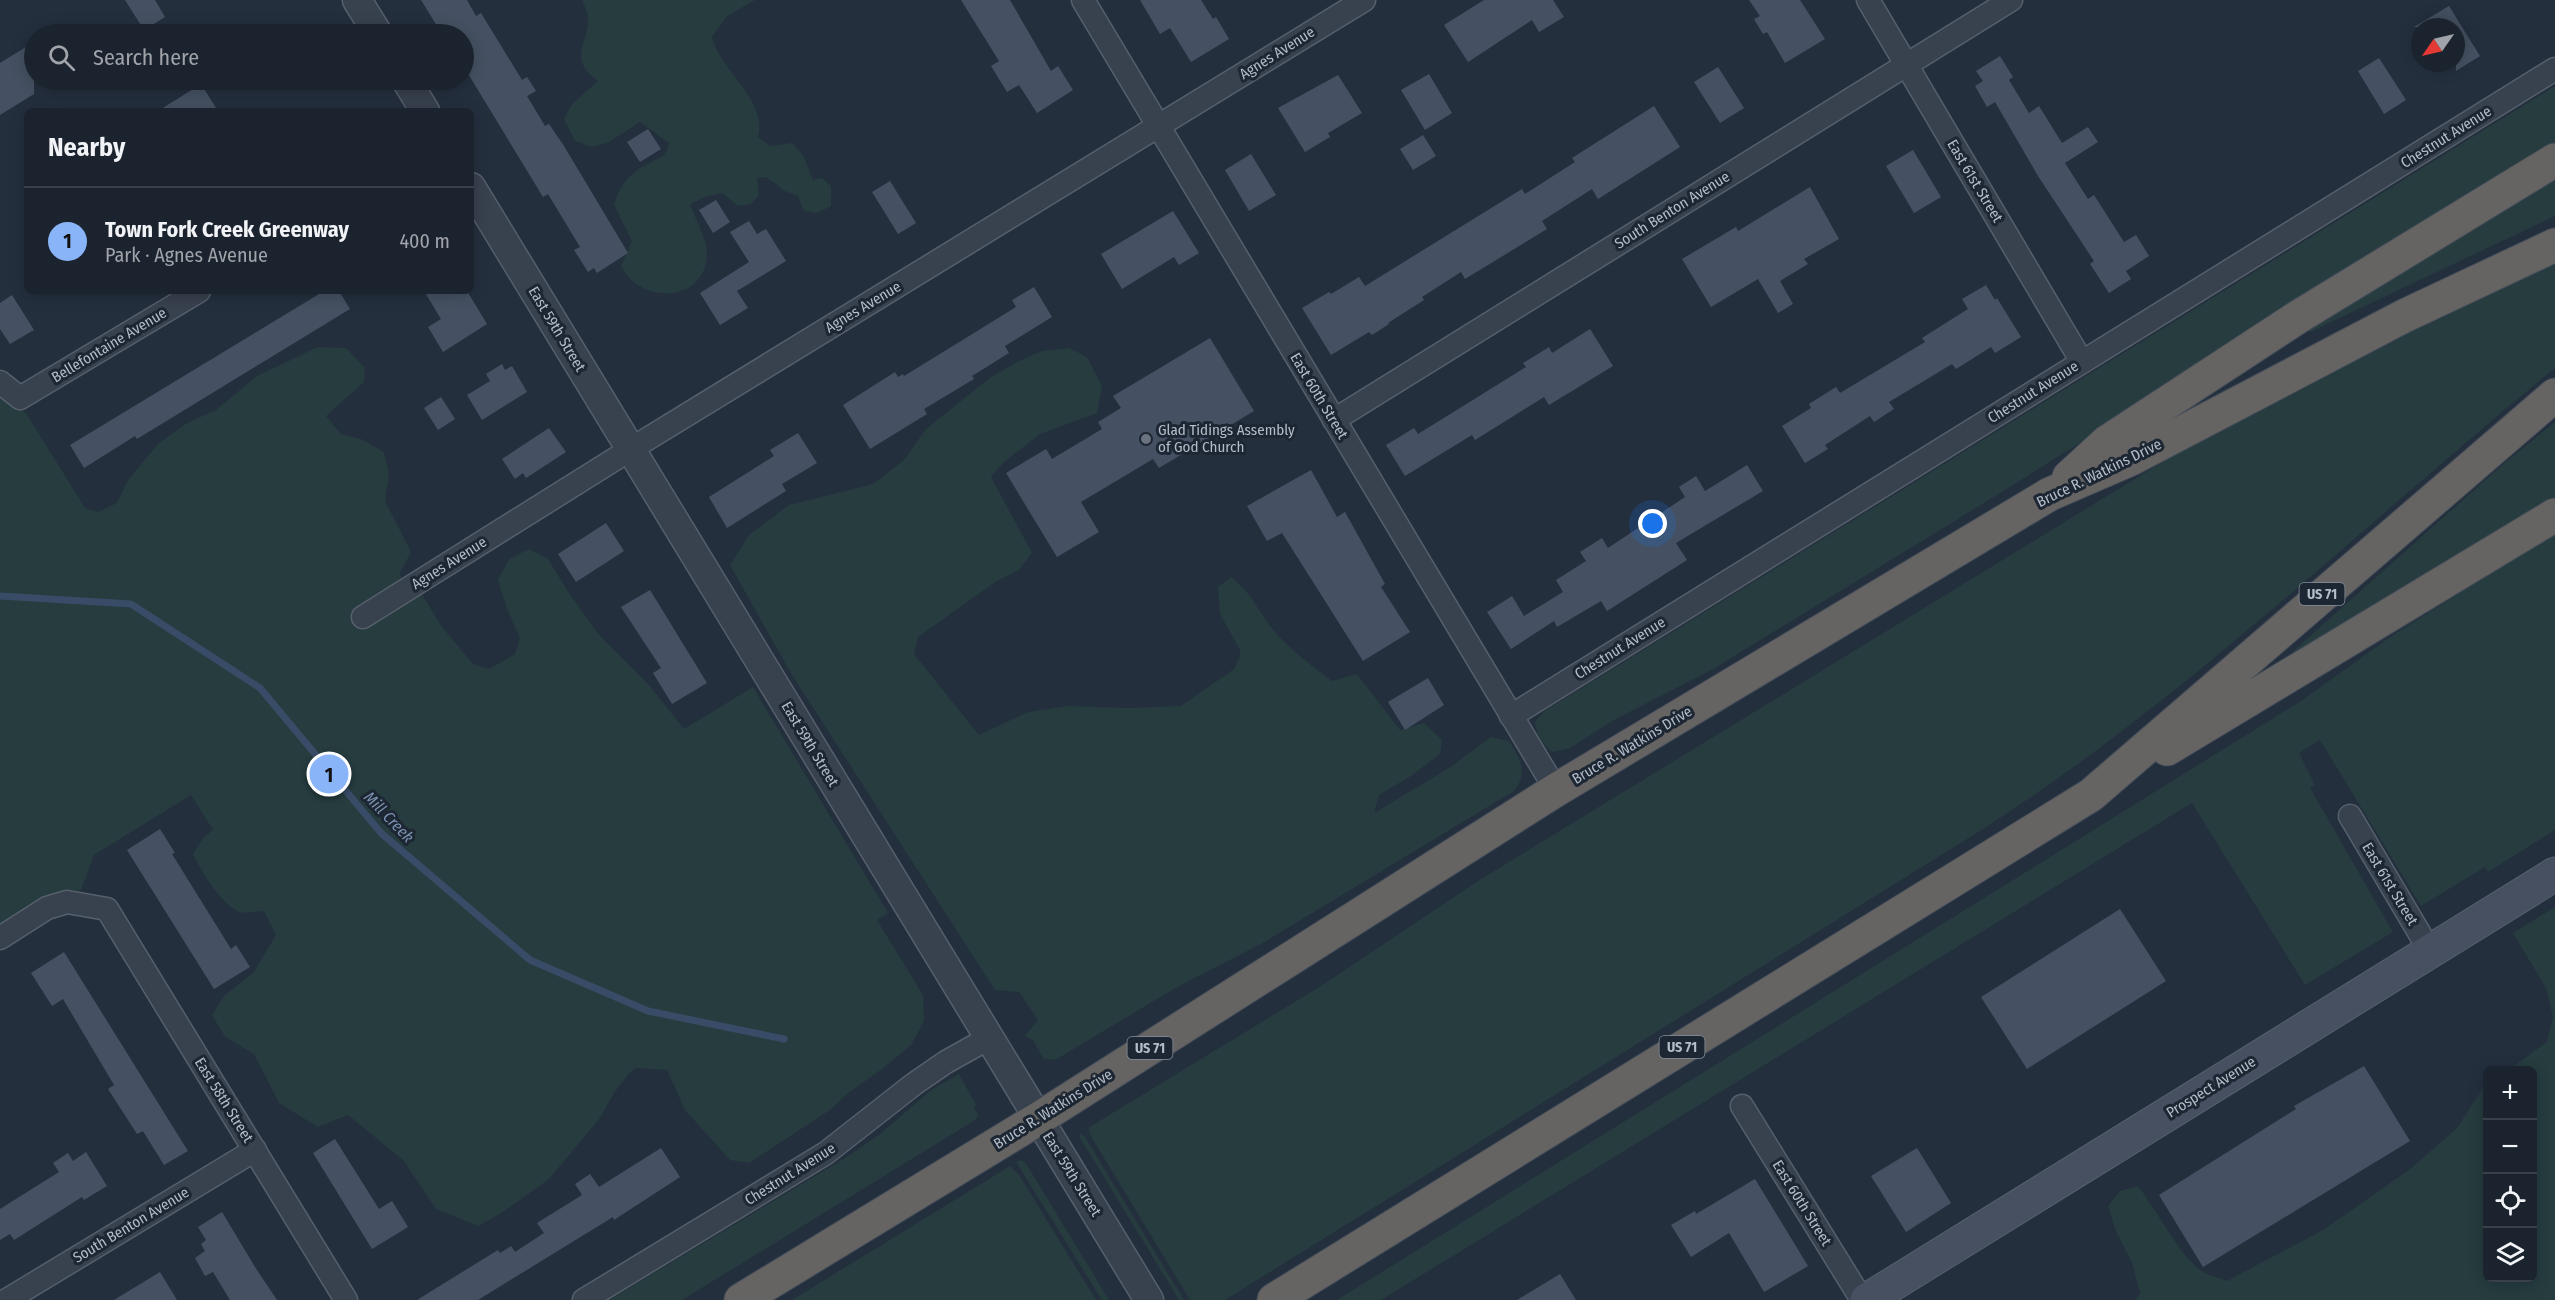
<!DOCTYPE html>
<meta charset="utf-8">
<style>
:root{--surface:#1b232e;--page:#282f3a;--text:#f1f3f6;--muted:#a0a4aa;--line:#39404a;--accent:#8ab4f8}
body{margin:0;font-family:"Fira Sans Condensed",sans-serif;background:var(--page);color:var(--text)}
.controls{position:absolute;right:18px;bottom:18px;display:grid;overflow:hidden;border-radius:9px;box-shadow:0 3px 15px #0003}
.controls button{width:54px;height:54px;display:grid;place-items:center;padding:0;border:0;border-bottom:2px solid var(--line);background:var(--surface);color:var(--text);font:30px sans-serif}
.compass{position:absolute;left:2411px;top:18px;width:54px;height:54px;border-radius:50%;background:var(--surface);box-shadow:0 3px 15px #0003;rotate:236deg}
.you{position:absolute;left:1653px;top:524px;width:21px;height:21px;margin:-15px;border:4px solid #fff;border-radius:50%;background:#1a73e8;box-shadow:0 0 0 9px #1a73e833}
.badge{display:grid;place-items:center;width:39px;height:39px;border-radius:50%;background:var(--accent);color:#111;font-size:20px;font-weight:700}
.pin{position:absolute;translate:-50% -50%;border:3px solid #fff;box-shadow:0 2px 6px #0006}
.list{margin:0;padding:0;list-style:none}
h2{display:flex;justify-content:space-between;align-items:center;height:78px;margin:0;padding:0 24px;font-size:26px}
h2 small{font-size:20px;font-weight:400;color:var(--muted)}
.list li{display:grid;grid-template-columns:39px 1fr auto;gap:18px;align-items:center;box-sizing:border-box;height:108px;padding:0 24px;border-top:2px solid var(--line)}
.list b{display:block;font-size:22px;white-space:nowrap}
.list p{margin:0;font-size:20px;white-space:nowrap;color:var(--muted)}
.list em{font-size:20px;font-style:normal;color:var(--muted)}
.icon{flex:none;width:33px;height:33px;fill:none;stroke:currentColor;stroke-width:2;stroke-linecap:round;stroke-linejoin:round}
.map{position:relative;flex:none;width:2555px;height:1300px;overflow:hidden}
.search{position:absolute;background:var(--surface);box-shadow:0 3px 15px #0003;left:24px;top:24px;width:450px;height:66px;display:flex;align-items:center;gap:15px;box-sizing:border-box;padding:0 21px;border-radius:33px;color:var(--muted);font-size:22px}
.panel{position:absolute;background:var(--surface);box-shadow:0 3px 15px #0003;left:24px;top:108px;width:450px;height:186px;border-radius:9px}
.map>svg:first-child{display:block}
.green{fill:#263c3f}
.lines{fill:none;stroke-linecap:round;stroke-linejoin:round}
.stream{stroke:#394c67;stroke-width:7}
.building{fill:#455162}
.minor-casing{stroke:#565f6c;stroke-width:25}
.tertiary-casing{stroke:#565f6c;stroke-width:31}
.secondary-casing{stroke:#565f6c;stroke-width:35}
.trunk-casing{stroke:#434c59;stroke-width:35}
.minor{stroke:#38414e;stroke-width:22}
.tertiary{stroke:#38414e;stroke-width:28}
.secondary{stroke:#465061;stroke-width:33}
.trunk{stroke:#656462;stroke-width:33}
.worship-dot{fill:#6b7280;stroke:#1d2633;stroke-width:2}
.labels{text-anchor:middle;dominant-baseline:central;stroke-width:6;stroke-linejoin:round;paint-order:stroke}
.shield{fill:#1d2633;stroke:#878f9c;stroke-width:1.5}
.shield-label{font-size:14px;font-weight:bold;fill:#b4bcc9}
.street-label{font-size:15px;fill:#b4bcc9;stroke:#1d2633}
.poi-label{font-size:15px;fill:#b4bcc9;stroke:#1d2633;text-anchor:start}
.water-label{font-size:16px;font-style:italic;fill:#7c92b1;stroke:#1d2633}
</style>
<div class="map">
<svg width="2555" height="1300" viewBox="0 0 2555 1300">
<rect width="100%" height="100%" fill="#242f3e"/>
<!-- green -->
<g class="green">
<path d="M582,0H755L727,16L712,37C720,71 768,100 758,137L770,146L792,143L803,155L813,180L822,178L831,186V206L817,213L804,211L798,196L785,191L766,177L757,178L759,195L751,204L738,206L722,193L705,197L690,204C696,221 708,240 707,257C702,305 639,303 621,266L632,241L614,205C624,174 637,169 665,155L669,143L640,122L609,142L592,147L575,141L564,119L572,104L598,81C567,58 588,46 588,18C588,12 584,5 582,0Z"/>
<path d="M2555,86V146L1997,495L1713,669L1614,720L1570,748L1553,752C1543,746 1536,734 1535,722L1543,712Z"/>
<path d="M2555,176V216L2310,332L2308,329Z"/>
<path d="M2555,262V368C2364,524 2191,695 1983,829L1225,1300H1190L1092,1138L1088,1128L1324,984L1478,881L2228,422L2312,378Z"/>
<path d="M318,347L346,348L365,368L364,382L326,416L341,434L361,439L384,452L389,474L385,501L411,552L400,573L406,601L421,593L442,627L473,664L489,669L515,654L520,638L507,609L498,580L509,559L529,549L548,559L569,593L600,636L649,685L684,729L753,687L888,913L877,920L923,995L924,1021L911,1045L882,1069L847,1094L830,1110L749,1163L730,1160L685,1110L667,1070L637,1068L630,1072L614,1093L600,1118L549,1179L500,1214L478,1226L436,1209L403,1160L348,1115L318,1127L279,1103L254,1054L225,1037L212,1015L224,996L254,972L276,935L264,911C257,911 246,914 240,912C221,905 201,871 193,854L204,837L213,830L191,795L94,855L81,890L49,895L0,924V396L26,413L85,508L98,512L117,503L128,480L158,444L187,423L216,410L257,376Z"/>
<path d="M1069,348L1087,357L1102,386L1097,413L1040,434L1004,462L991,477L1032,553L1019,570L997,581L918,637L914,654L979,735L1028,712L1067,706L1129,708L1181,706L1234,669L1240,656V650L1220,614L1218,587L1231,577C1252,593 1259,613 1275,632C1292,651 1312,666 1332,681L1357,674L1400,730L1424,723L1442,740L1440,754L1411,776L1379,795L1374,813L1449,768L1491,737L1509,741C1520,758 1529,773 1514,791L1261,944L1179,986L1055,1060L1043,1058L1033,1040L1025,1036L1038,1020L1019,992L995,990L792,675L730,565L749,535L789,505L873,484L904,460L926,429L991,377L1019,361L1042,351Z"/>
<path d="M2555,422V497L2295,656L2292,652L2501,466Z"/>
<path d="M2555,533V830L2488,872L2485,867L2421,906L2320,740L2299,753L2315,785L2310,788L2393,932L2305,985L2192,803L1381,1300H1337L2301,701L2393,635Z"/>
<path d="M2555,907V1300H2136L2140,1293L2132,1263L2116,1231L2108,1206L2120,1191L2138,1186C2156,1209 2179,1254 2200,1270C2207,1275 2219,1278 2227,1281L2323,1230L2409,1170L2457,1128L2487,1082L2488,1278H2532V1070H2508L2547,1042L2553,1017L2546,988L2513,933Z"/>
<path d="M959,1074L976,1105L974,1107L979,1116L972,1122L682,1300H609L845,1158L880,1134L931,1090Z"/>
<path d="M1080,1133L1085,1137L1184,1300H1179L1079,1136Z"/>
<path d="M1020,1160L1025,1162L1109,1300H1102L1016,1162Z"/>
<path d="M1010,1166L1019,1175L1096,1300H792Z"/>
</g>
<g class="lines">
<!-- stream -->
<path class="stream" d="M0,596L131,604L260,688L381,833L530,960L648,1011L784,1039"/>
</g>
<!-- building -->
<g class="building">
<path d="M125,0H155L165,17L144,30Z"/>
<path d="M421,0H467L476,16L481,13L522,80L527,77L536,91L527,96L545,126L549,124L564,146L628,253L597,273L594,268L588,272L574,250L580,247L548,194L543,197L464,67V34H442Z"/>
<path d="M961,0H1010L1051,71L1058,66L1073,90L1037,113L1019,85L1007,92L991,66L999,61Z"/>
<path d="M1140,0H1201L1213,19L1216,17L1229,39L1191,62L1170,28L1160,34Z"/>
<path d="M1484,0H1553L1564,17L1539,32L1532,20L1468,62L1444,25Z"/>
<path d="M1749,0H1800L1825,39L1785,63L1767,32L1763,34L1754,19L1760,16Z"/>
<path d="M2449,6L2480,56L2456,71V27H2414Z"/>
<path d="M34,42V94L0,115V63Z"/>
<path d="M2000,56L2013,77L2009,80L2029,113L2039,106L2062,143L2088,127L2098,142L2065,163L2088,199L2094,195L2124,242L2136,235L2149,256L2126,271L2131,279L2109,293L2090,264L2094,261L2038,176L1995,102L1987,107L1975,86L1983,81L1976,71Z"/>
<path d="M2379,58L2406,100L2384,114L2358,71Z"/>
<path d="M1718,67L1744,108L1720,123L1694,82Z"/>
<path d="M1429,74L1452,113L1425,130L1401,90Z"/>
<path d="M1338,75L1362,113L1328,133L1330,137L1305,152L1278,108Z"/>
<path d="M201,84L218,111H158Z"/>
<path d="M1654,106L1680,147L1598,199L1592,189L1542,221L1547,229L1465,279L1461,272L1422,297L1424,300L1388,323L1389,324L1372,335L1369,332L1331,355L1302,308L1329,292L1331,294L1359,277L1365,286L1522,189L1525,194L1575,162L1572,158Z"/>
<path d="M648,129L661,149L640,162L627,142Z"/>
<path d="M1423,135L1436,156L1413,170L1400,149Z"/>
<path d="M1913,150L1941,197L1914,213L1886,166Z"/>
<path d="M1251,154L1276,195L1249,211L1225,170Z"/>
<path d="M890,181L916,223L898,234L872,192Z"/>
<path d="M1810,187L1839,239L1804,259L1808,264L1780,281L1793,304L1778,313L1758,279L1711,307L1682,259L1736,227L1738,231Z"/>
<path d="M716,200L730,222L713,233L699,210Z"/>
<path d="M1173,211L1199,253L1179,265L1174,257L1122,289L1101,254Z"/>
<path d="M749,221L757,234L766,229L786,261L737,291L748,308L720,325L700,293L749,262L730,232Z"/>
<path d="M1986,285L1995,300L1997,298L2021,337L1995,353L1991,347L1956,369L1952,364L1889,402L1894,409L1874,422L1870,416L1825,445L1828,449L1805,463L1782,426L1811,408L1809,404L1836,387L1840,393L1925,342L1922,338L1968,309L1962,299Z"/>
<path d="M1034,287L1052,317L1005,346L1009,353L972,376L974,379L924,409L927,414L870,449L843,405L895,372L898,377L903,374L904,376L961,341L1016,307L1012,300Z"/>
<path d="M324,291H339L350,309L137,439L135,436L84,468L70,445Z"/>
<path d="M424,291H467L487,324L443,352L428,327L441,319Z"/>
<path d="M12,295L34,330L10,344L0,329V303Z"/>
<path d="M1590,329L1613,366L1549,405L1544,397L1475,440L1472,435L1405,476L1386,445L1414,428L1418,434L1526,367L1523,363L1549,347L1552,353Z"/>
<path d="M1210,338L1254,411L1159,468L1153,459L1081,502L1099,532L1057,557L1006,473L1046,449L1052,459L1102,429L1098,422L1121,408L1113,396Z"/>
<path d="M502,364L505,370L512,366L527,392L482,420L467,395L490,381L486,374Z"/>
<path d="M441,397L455,419L438,430L424,408Z"/>
<path d="M549,428L566,452L526,478L523,473L515,479L502,459Z"/>
<path d="M798,433L817,463L782,484L786,491L727,528L709,497L774,456L770,450Z"/>
<path d="M1747,465L1763,491L1676,543L1687,560L1607,611L1601,601L1557,627L1554,621L1511,649L1487,612L1512,596L1524,616L1563,592L1556,580L1586,561L1580,552L1602,538L1608,548L1685,497L1679,487L1696,476L1705,491Z"/>
<path d="M1311,470L1337,517L1345,512L1385,584L1381,587L1410,632L1363,661L1282,533L1267,541L1247,506Z"/>
<path d="M606,523L624,551L576,582L558,554Z"/>
<path d="M650,590L707,683L672,704L653,673L661,668L621,607Z"/>
<path d="M1428,678L1444,705L1405,730L1388,702Z"/>
<path d="M160,829L175,853L172,854L231,949L236,945L250,967L214,989L127,850Z"/>
<path d="M2120,909L2166,981L2027,1069L1981,997Z"/>
<path d="M64,952L188,1151L164,1165L143,1131L137,1134L108,1089L114,1085L63,999L52,1006L31,973Z"/>
<path d="M2364,1066L2410,1141L2203,1267L2159,1195L2296,1109L2294,1106Z"/>
<path d="M335,1139L379,1209L392,1201L408,1227L372,1249L313,1153Z"/>
<path d="M661,1148L680,1177L614,1220L613,1217L478,1300H417L498,1250L500,1253L511,1246L515,1252L544,1233L537,1223L582,1195L575,1184L590,1174L599,1187Z"/>
<path d="M1917,1148L1951,1203L1906,1232L1871,1176Z"/>
<path d="M86,1152L107,1186L84,1200L82,1197L14,1240L10,1234L0,1240V1209L59,1172L53,1163L68,1153L73,1161Z"/>
<path d="M1755,1179L1808,1266L1764,1292L1729,1233L1691,1257L1671,1225L1695,1211L1696,1214Z"/>
<path d="M222,1212L255,1267L277,1300H230L213,1272L205,1276L195,1258L205,1251L201,1244L206,1240L198,1227Z"/>
<path d="M160,1272L177,1300H114Z"/>
<path d="M1560,1274L1576,1300H1517Z"/>
</g>
<g class="lines">
<!-- minor casing -->
<g class="minor-casing">
<g id="minor">
<path d="M1083,0L1556,790"/>
<path d="M1868,0L2082,362"/>
<path d="M0,382L20,398L199,291"/>
<path d="M1334,420L2011,0"/>
<path d="M363,617L631,449L1364,0"/>
<path d="M1511,716L2555,69"/>
<path d="M2350,816L2430,951"/>
<path d="M0,938L47,908L67,902L107,909L346,1300"/>
<path d="M1742,1106L1862,1300"/>
<path d="M7,1300L255,1150"/>
<path d="M584,1300L826,1153L914,1084L946,1062L989,1038"/>
</g>
</g>
<!-- tertiary casing -->
<g class="tertiary-casing">
<g id="tertiary">
<path d="M357,0L378,34"/>
<path d="M406,80L425,111"/>
<path d="M471,187L1149,1300"/>
</g>
</g>
<!-- secondary casing -->
<g class="secondary-casing">
<path id="secondary" d="M1867,1300L2555,874"/>
</g>
<!-- trunk casing -->
<g class="trunk-casing">
<g id="trunk">
<path d="M2069,477L2107,442L2298,317L2555,160"/>
<path d="M2167,749L2555,515"/>
<path d="M741,1300L1038,1119L1556,790L2050,494L2131,459L2404,316L2555,245"/>
<path d="M1274,1300L2091,795L2555,395"/>
</g>
</g>
<!-- minor -->
<use href="#minor" class="minor"/>
<!-- tertiary -->
<use href="#tertiary" class="tertiary"/>
<!-- secondary -->
<use href="#secondary" class="secondary"/>
<!-- trunk -->
<use href="#trunk" class="trunk"/>
</g>
<!-- markers -->
<circle class="worship-dot" cx="1146" cy="439" r="6"/>
<g class="labels">
<!-- shield labels -->
<g class="shield">
<rect x="2299.5" y="583" width="45" height="22" rx="4.5"/>
<rect x="1659.5" y="1036" width="45" height="22" rx="4.5"/>
<rect x="1127.5" y="1037" width="45" height="22" rx="4.5"/>
</g>
<g class="shield-label">
<text x="2322" y="594">US 71</text>
<text x="1682" y="1047">US 71</text>
<text x="1150" y="1048">US 71</text>
</g>
<!-- street labels -->
<g class="street-label">
<text transform="translate(1277 53) rotate(-32)">Agnes Avenue</text>
<text transform="translate(2446 137) rotate(-32)">Chestnut Avenue</text>
<text transform="translate(1975 181) rotate(59)">East 61st Street</text>
<text transform="translate(1672 210) rotate(-32)">South Benton Avenue</text>
<text transform="translate(863 307) rotate(-31)">Agnes Avenue</text>
<text transform="translate(557 329) rotate(59)">East 59th Street</text>
<text transform="translate(109 345) rotate(-31)">Bellefontaine Avenue</text>
<text transform="translate(2033 392) rotate(-32)">Chestnut Avenue</text>
<text transform="translate(1319 396) rotate(59)">East 60th Street</text>
<text transform="translate(2099 473) rotate(-26)">Bruce R. Watkins Drive</text>
<text transform="translate(449 563) rotate(-32)">Agnes Avenue</text>
<text transform="translate(1620 648) rotate(-32)">Chestnut Avenue</text>
<text transform="translate(810 744) rotate(59)">East 59th Street</text>
<text transform="translate(1632 745) rotate(-31)">Bruce R. Watkins Drive</text>
<text transform="translate(2390 884) rotate(59)">East 61st Street</text>
<text transform="translate(2211 1087) rotate(-32)">Prospect Avenue</text>
<text transform="translate(224 1100) rotate(58)">East 58th Street</text>
<text transform="translate(1053 1109) rotate(-32)">Bruce R. Watkins Drive</text>
<text transform="translate(790 1174) rotate(-32)">Chestnut Avenue</text>
<text transform="translate(1072 1174) rotate(58)">East 59th Street</text>
<text transform="translate(1802 1203) rotate(58)">East 60th Street</text>
<text transform="translate(131 1225) rotate(-31)">South Benton Avenue</text>
</g>
<!-- poi labels -->
<g class="poi-label">
<text x="1158" y="430">Glad Tidings Assembly<tspan x="1158" dy="17">of God Church</tspan></text>
</g>
<!-- water labels -->
<g class="water-label">
<text transform="translate(389 817) rotate(46)">Mill Creek</text>
</g>
</g>
</svg>
<div class="controls">
<button>+</button>
<button>−</button>
<button><svg class="icon" aria-label="locate" viewBox="0 0 24 24"><circle cx="12" cy="12" r="6"/><path d="M12 2v4M12 18v4M2 12h4M18 12h4"/></svg></button>
<button><svg class="icon" aria-label="layers" viewBox="0 0 24 24"><path d="M12 4l9 5-9 5-9-5zM3 14l9 5 9-5"/></svg></button>
</div>
<svg class="compass" viewBox="-18 -18 36 36"><path d="M0-13l5 13h-10z" fill="#e53935"/><path d="M0 13l5-13h-10z" fill="#a0a4aa"/></svg>
<div class="you"></div>
<div class="pin badge" style="left:329px;top:774px">1</div>
<div class="search"><svg class="icon" aria-label="search" viewBox="0 0 24 24"><circle cx="10" cy="10" r="6"/><path d="M15 15l6 6"/></svg>Search here</div>
<section class="panel">
<h2>Nearby<small></small></h2>
<ul class="list">
<li><span class="badge">1</span><div><b>Town Fork Creek Greenway</b><p>Park · Agnes Avenue</p></div><em>400 m</em></li>
</ul>
</section>
</div>
